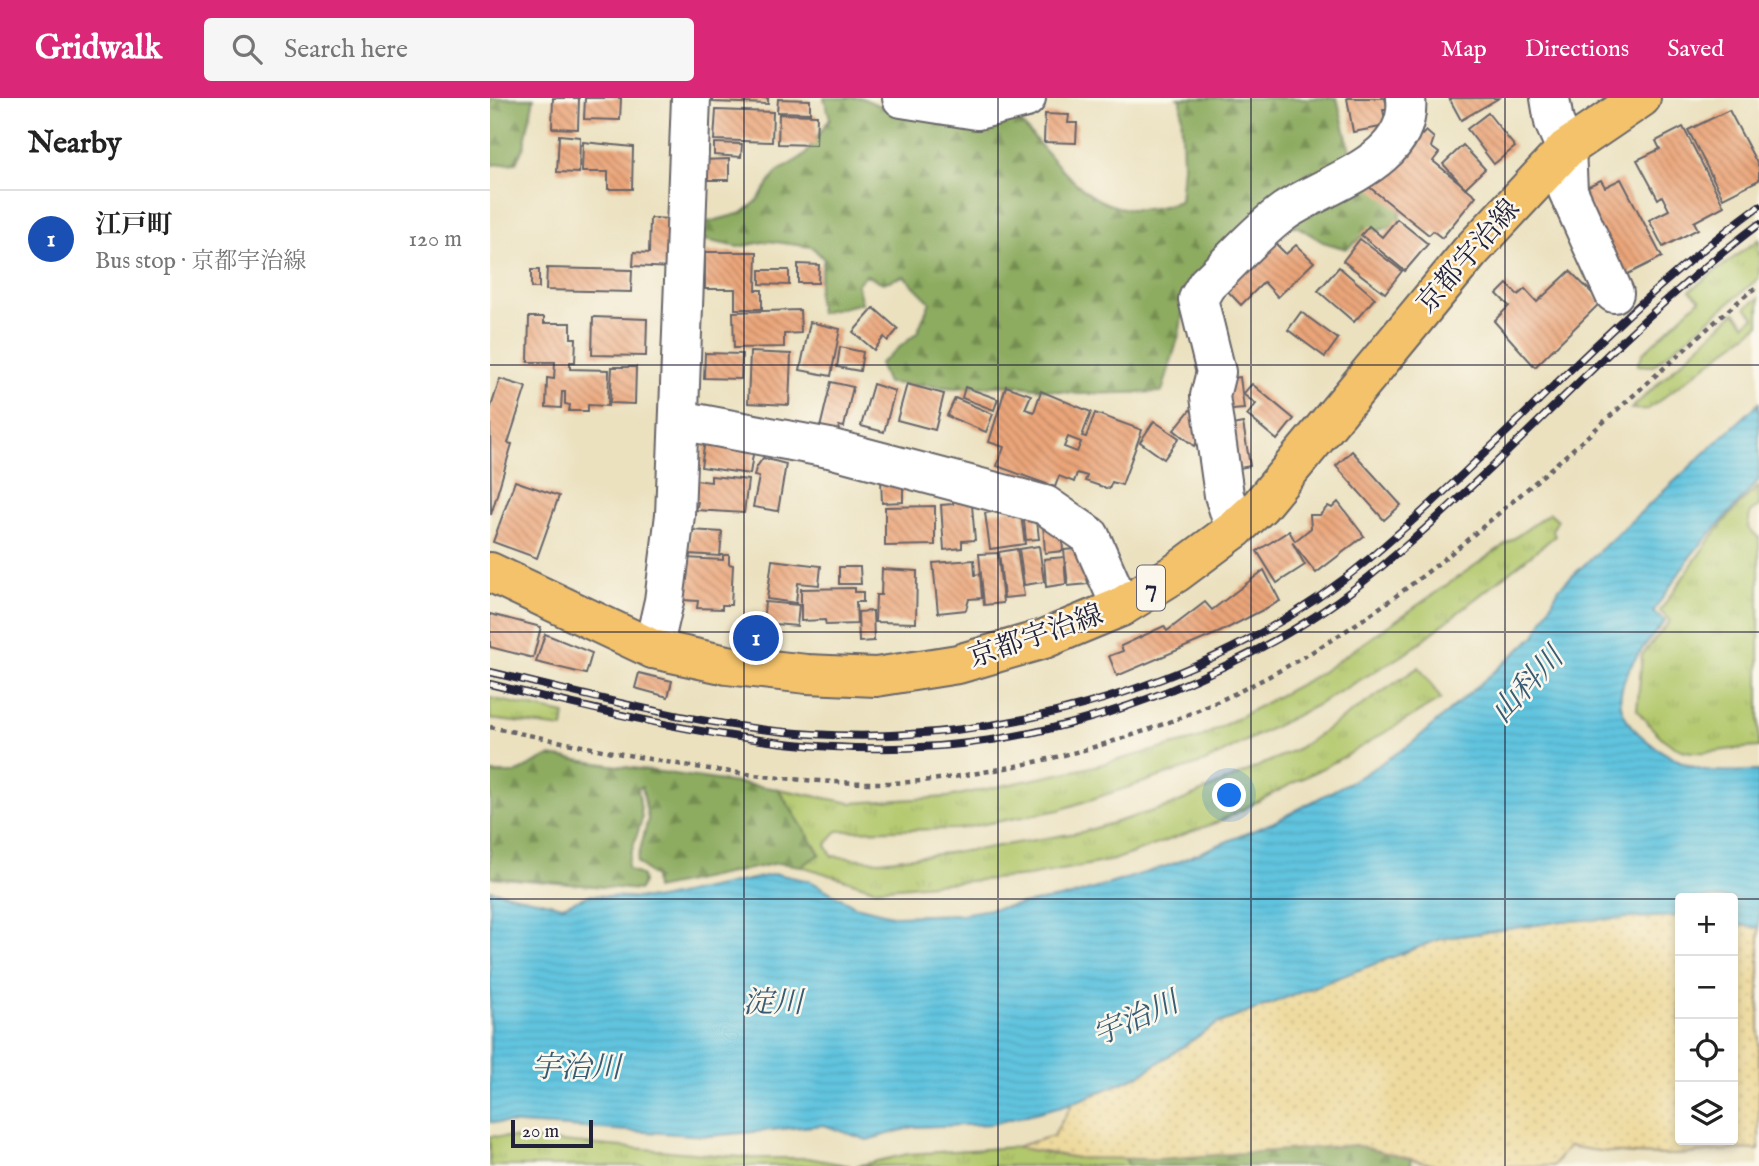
<!DOCTYPE html>
<meta charset="utf-8">
<style>
:root{--surface:#fff;--page:#f6f6f6;--text:#222;--muted:#767676;--line:#e0e0e0;--accent:#db2777}
body{margin:0;font-family:"IM FELL English","Noto Serif JP",serif;background:var(--page);color:var(--text)}
.controls{position:absolute;right:21px;bottom:21px;display:grid;overflow:hidden;border-radius:7px;box-shadow:0 4px 10px #0003}
.controls button{width:63px;height:63px;display:grid;place-items:center;padding:0;border:0;border-bottom:2px solid var(--line);background:var(--surface);color:var(--text);font:35px sans-serif}
.scale{position:absolute;left:21px;bottom:18px;width:82px;box-sizing:border-box;padding-left:7px;border:4px solid #22223b;border-top:0;font-size:19px;line-height:24px;white-space:nowrap;color:#22223b;-webkit-text-stroke:5px #fbf7ec;paint-order:stroke}
.you{position:absolute;left:740px;top:698px;width:24px;height:24px;margin:-18px;border:5px solid #fff;border-radius:50%;background:#1a73e8;box-shadow:0 0 0 10px #1a73e833}
.badge{display:grid;place-items:center;width:46px;height:46px;border-radius:50%;background:var(--accent);color:#fff;font-size:23px;font-weight:700}
.pin{position:absolute;translate:-50% -50%;border:4px solid #fff;box-shadow:0 2px 7px #0006}
.list{margin:0;padding:0;list-style:none}
h2{display:flex;justify-content:space-between;align-items:center;height:91px;margin:0;padding:0 28px;font-size:30px}
h2 small{font-size:23px;font-weight:400;color:var(--muted)}
.list li{display:grid;grid-template-columns:46px 1fr auto;gap:21px;align-items:center;box-sizing:border-box;height:98px;padding:0 28px;border-top:2px solid var(--line)}
.list b{display:block;font-size:26px;white-space:nowrap}
.list p{margin:0;font-size:23px;white-space:nowrap;color:var(--muted)}
.list em{font-size:23px;font-style:normal;color:var(--muted)}
.icon{flex:none;width:38px;height:38px;fill:none;stroke:currentColor;stroke-width:2;stroke-linecap:round;stroke-linejoin:round}
.map{position:relative;flex:none;width:1269px;height:1068px;overflow:hidden}
header{display:flex;align-items:center;gap:42px;box-sizing:border-box;height:98px;padding:0 35px;background:var(--accent);color:#fff}
header strong{font-size:33px}
nav{display:flex;gap:38px;margin-inline-start:auto;font-size:24px}
.search{width:490px;height:63px;background:var(--page);display:flex;align-items:center;gap:18px;box-sizing:border-box;padding:0 24px;border-radius:7px;color:var(--muted);font-size:26px}
main{display:flex}
aside{flex:1;background:var(--surface)}
.map>svg:first-child{display:block}
.grass{fill:url(#grass-tufts);stroke:#6a7554;stroke-width:2}
.forest{fill:url(#forest-firs);stroke:#58674e;stroke-width:2}
.sand{fill:url(#sand-dots);stroke:#887e6c;stroke-width:2}
.water{fill:url(#water-rules);stroke:#42738d;stroke-width:2}
.building{fill:url(#building-back-hatch);fill-rule:evenodd}
.lines{fill:none;stroke-linecap:round;stroke-linejoin:round}
.minor-casing{stroke:#686569;stroke-width:42}
.major-casing{stroke:#686569;stroke-width:42}
.path{stroke:#686569;stroke-width:4.5;stroke-dasharray:5 5;stroke-linecap:butt}
.minor{stroke:#fff;stroke-width:38}
.major{stroke:#f3c26a;stroke-width:38}
.rail-casing{stroke:#22223b;stroke-width:8}
.rail{stroke:#fbf7ec;stroke-width:5;stroke-dasharray:16;stroke-linecap:butt}
.grid{fill:none;stroke:#22223b;stroke-width:2;stroke-opacity:0.55}
.labels{text-anchor:middle;dominant-baseline:central;stroke-width:5;stroke-linejoin:round;paint-order:stroke}
.shield{fill:#fbf7ec;stroke:#636270;stroke-width:2}
.shield-label{font-size:26px;font-weight:bold;fill:#22223b}
.street-label{font-size:28px;fill:#22223b;stroke:#fbf7ec}
.water-label{font-size:30px;font-style:italic;fill:#385b74;stroke:#fbf7ec}
</style>
<header>
<strong>Gridwalk</strong>
<div class="search"><svg class="icon" aria-label="search" viewBox="0 0 24 24"><circle cx="10" cy="10" r="6"/><path d="M15 15l6 6"/></svg>Search here</div>
<nav><a>Map</a><a>Directions</a><a>Saved</a></nav>
</header>
<main>
<aside>
<h2>Nearby<small></small></h2>
<ul class="list">
<li><span class="badge" style="background:#1a4fb4">1</span><div><b>江戸町</b><p>Bus stop · 京都宇治線</p></div><em>120 m</em></li>
</ul>
</aside>
<div class="map">
<svg width="1269" height="1068" viewBox="0 0 1269 1068">
<defs>
<pattern id="grass-tufts" width="24" height="20" patternUnits="userSpaceOnUse" patternTransform="scale(1.75)"><rect width="24" height="20" fill="#b2c86c"/><path d="M3 7l-1-3M5 7V3M7 7l1-3M15 17l-1-3M17 17v-4M19 17l1-3" fill="none" stroke="#99ac5e"/></pattern>
<pattern id="forest-firs" width="22" height="20" patternUnits="userSpaceOnUse" patternTransform="scale(1.75)"><rect width="22" height="20" fill="#8dac60"/><path d="M5 1l3.5 6h-7zM16 11l3.5 6h-7z" fill="#738c50"/></pattern>
<pattern id="sand-dots" width="8" height="8" patternUnits="userSpaceOnUse" patternTransform="scale(1.75)"><rect width="8" height="8" fill="#eeda9e"/><path d="M2 2h.1M6 6h.1" fill="none" stroke="#ccbb89" stroke-width="1.8" stroke-linecap="round"/></pattern>
<pattern id="water-rules" width="6" height="5" patternUnits="userSpaceOnUse" patternTransform="scale(1.75)"><rect width="6" height="5" fill="#61c4df"/><path d="M0 2.5h6" fill="none" stroke="#54a8c0"/></pattern>
<pattern id="building-back-hatch" width="6" height="6" patternUnits="userSpaceOnUse" patternTransform="scale(1.75)"><rect width="6" height="6" fill="#eba579"/><path d="M-1 5l2 2M0 0l6 6M5-1l2 2" fill="none" stroke="#be8664"/></pattern>
</defs>
<rect width="100%" height="100%" fill="#fbf7ec"/>
<filter id="ink" filterUnits="userSpaceOnUse"><feTurbulence type="fractalNoise" baseFrequency=".0143" numOctaves="2"/><feDisplacementMap in="SourceGraphic" scale="14" xChannelSelector="R" yChannelSelector="G"/><feConvolveMatrix kernelMatrix="1 2 1 2 8 2 1 2 1" color-interpolation-filters="sRGB"/></filter>
<filter id="wash" filterUnits="userSpaceOnUse"><feTurbulence type="fractalNoise" baseFrequency=".00686" numOctaves="4" result="noise"/><feDisplacementMap in="SourceGraphic" scale="28" xChannelSelector="R" yChannelSelector="G"/><feGaussianBlur stdDeviation="1.57" result="paint"/><feColorMatrix in="noise" values="0 0 0 0 0 0 0 0 0 0 0 0 0 0 0 0 0 1.4 0 .05"/><feComposite in="paint" operator="in"/></filter>
<g filter="url(#wash)">
<rect width="100%" height="100%" fill="#ebe1bf"/>
<!-- grass -->
<g class="grass">
<path d="M1269,141V180L1163,268L1147,267L1153,255L1210,201L1200,192Z"/>
<path d="M1269,200V227L1157,312L1141,311L1245,214L1255,226L1264,219L1256,209Z"/>
<path d="M1269,388V408L1260,415L1258,430L1269,440V649C1203,652 1192,671 1147,612L1152,557L1180,523L1170,513C1200,470 1229,422 1269,388Z"/>
<path d="M1060,415L1068,422L1062,432L1065,438L918,554L825,608L715,664L569,712L468,731L347,733L336,747L342,758L389,763L491,751L592,734L680,708L809,650L929,569L951,601L854,659L728,724L624,762L539,778L384,791L311,768L330,756L288,691L361,705L458,699L597,670L708,641L826,578Z"/>
<path d="M0,600L75,616L73,630L0,621Z"/>
<path d="M0,1038L263,1060H318L361,1068H0Z"/>
<path d="M525,1049L588,1060H635L639,1068H366L418,1056Z"/>
</g>
<!-- forest -->
<g class="forest">
<path d="M0,0H44L34,48L26,65L0,67Z"/>
<path d="M334,0H372L411,17L527,21C577,73 606,134 690,103L693,68L691,2L688,0H847L860,53L909,100L910,125L874,138L856,151L833,144L808,129L775,122L696,196L689,237L672,294L589,296L523,287L465,290L397,285L389,266L427,235L440,204L414,178L393,185L376,177L367,186L372,205L330,215L327,196L334,161L322,149L278,143L248,149L210,141L214,125L252,115L266,104L287,74L315,57L340,20Z"/>
<path d="M59,658L288,691L330,756L311,768L288,765L165,791L164,779L147,764L158,721L152,689L148,690L152,721L138,765V771L152,778L153,785L149,792L0,779V675H26Z"/>
<path d="M865,1047L920,1060L922,1068H639L635,1060L668,1061Z"/>
</g>
<!-- sand -->
<path class="sand" d="M1182,817L1190,818V1042H1243V826L1269,830V1052C1240,1049 1211,1056 1182,1057C1148,1057 1113,1055 1079,1048L1063,1068H949L865,1047L668,1061L588,1060L525,1049L563,1038L583,1005L648,978L727,926L950,841L1072,823Z"/>
<!-- water -->
<path class="water" d="M1269,305V382L1202,456L1163,514L1175,523C1157,545 1136,566 1131,595C1124,631 1186,666 1215,672C1232,675 1252,673 1269,673V830L1243,826V800H1190V818L1072,823L950,841L727,926L648,978L583,1005L502,1026L423,1029L377,1042L334,1027L220,1038L0,1024V792L73,808L99,797L169,801L286,776L320,783L365,808L406,818L471,816L581,798L680,767L784,724L873,677L921,646L1045,538L1069,490Z"/>
<g id="blocks">
<!-- building -->
<g class="building">
<path d="M63,0H89L88,31L62,30Z"/>
<path d="M95,0H131L130,22L94,21Z"/>
<path d="M223,0H278V6L223,4Z"/>
<path d="M857,0H895L898,12H893L896,28L863,34Z"/>
<path d="M959,0H1009L971,22Z"/>
<path d="M288,1L320,2V15L287,14Z"/>
<path d="M226,12L283,14L282,44L224,42Z"/>
<path d="M1239,12L1269,69V82L1233,100L1198,32Z"/>
<path d="M998,15L1025,49L1004,66L977,31Z"/>
<path d="M289,16L327,17L326,47L288,46Z"/>
<path d="M555,16L579,17L578,25H587L586,45L554,44Z"/>
<path d="M1193,29L1234,108L1204,124L1208,131L1173,149L1159,122L1179,112L1172,98L1168,101L1147,62L1170,51L1166,43Z"/>
<path d="M936,33L944,40L941,49L949,55L943,63L986,98L952,140L943,133L939,137L878,88L922,35L932,37Z"/>
<path d="M69,37L90,39L89,75L67,74Z"/>
<path d="M93,44L143,49L142,91H118V74H92Z"/>
<path d="M224,45L252,46L251,59L224,57Z"/>
<path d="M973,47L995,71L975,90L953,66Z"/>
<path d="M239,61V82H212L211,62Z"/>
<path d="M1131,81L1172,159L1130,180L1086,94L1111,82L1115,89Z"/>
<path d="M160,120L182,121L181,170L143,168L144,154L159,155Z"/>
<path d="M907,121L938,146L915,173L871,137L879,128L892,139Z"/>
<path d="M870,141L912,173L895,195L853,163Z"/>
<path d="M783,143L796,156L806,147L824,164L788,199L774,184L751,207L730,185Z"/>
<path d="M215,154H267L266,192H272V211H245V191H215Z"/>
<path d="M308,166L329,167L328,185H308Z"/>
<path d="M849,169L885,200L864,224L828,193Z"/>
<path d="M57,170L142,172L141,194L56,192Z"/>
<rect x="41" y="172" width="8" height="18"/>
<path d="M270,172H299V187L270,186Z"/>
<path d="M1080,173L1111,204L1045,269L1004,223L1019,208L1007,196L1017,186L1028,197L1035,191L1047,204Z"/>
<path d="M384,210L408,231L398,243L394,239L384,252L363,234Z"/>
<path d="M310,212L311,235L294,236V249L244,250L243,214Z"/>
<path d="M811,214L848,241L835,259L798,232Z"/>
<path d="M39,219H54V225H81V240H86L85,264H80V271L119,272L118,308L98,307V313H79L80,307L75,306V294H72L71,310L56,309L57,280L64,281L65,264H38Z"/>
<path d="M103,219L157,221L156,258L102,257Z"/>
<path d="M320,224L350,231L341,278L310,272Z"/>
<path d="M350,249L373,254L370,273L347,269Z"/>
<path d="M260,254L301,256L299,307L258,305Z"/>
<path d="M215,255L252,256L251,281L214,280Z"/>
<path d="M122,269H146L145,306L120,305Z"/>
<path d="M750,279L754,311L730,313L733,281Z"/>
<path d="M10,281L36,289L18,345L22,346L1,417L0,312Z"/>
<path d="M341,284L363,289L354,329L349,328L347,338L329,334Z"/>
<path d="M383,286L405,293L394,334L371,328Z"/>
<path d="M417,286L454,296L445,332L407,322Z"/>
<path d="M762,286L804,321L787,342L757,317L766,306L753,296Z"/>
<path d="M516,288L541,297L535,311L544,314L551,293L601,314L592,338L596,339L605,315L652,332L632,387L622,384L619,391L595,383L597,378L587,375L584,384L569,378L565,389L507,368L514,349L499,344ZM578,339L591,344L587,354L574,349Z"/>
<path d="M475,289L508,301L504,312L472,300Z"/>
<path d="M465,300L503,316L496,334L457,318Z"/>
<path d="M700,312L721,328L704,348L684,332Z"/>
<path d="M664,323L689,340L674,361L650,344Z"/>
<path d="M753,325L760,368L744,371L737,328Z"/>
<path d="M217,329L266,337L260,376L211,369Z"/>
<path d="M862,353L911,407L894,422L846,368Z"/>
<path d="M273,360L296,366L288,413L263,409L269,379L264,378L266,370Z"/>
<path d="M221,378L258,382L254,415L206,412L208,404L201,403L204,382L221,384Z"/>
<path d="M413,381V404L392,405L391,382Z"/>
<path d="M25,383L69,398L47,460L3,444Z"/>
<path d="M481,396L485,442L472,443V450L454,452L451,407L463,406L462,398Z"/>
<path d="M848,404L874,438L826,475L802,444L815,467L787,485L767,453L799,433L805,443L821,430L820,417H830L838,408L842,410Z"/>
<path d="M445,408V447L395,448V409Z"/>
<path d="M530,410L535,446L500,451L495,415Z"/>
<path d="M546,413L549,441L536,442L533,414Z"/>
<path d="M571,423L573,453L555,455L553,424Z"/>
<path d="M201,432L232,434L230,458L199,456Z"/>
<path d="M549,448L554,484L534,487L529,451Z"/>
<path d="M527,451L534,498L514,500L509,454Z"/>
<path d="M586,451V457H591L596,464L598,486L578,488L574,452Z"/>
<path d="M508,455L513,505L494,507L489,456Z"/>
<path d="M233,457H239V466L243,467L241,507H232V511L207,510L208,503L193,502L195,460L233,462Z"/>
<path d="M574,459L576,486L556,489L554,461Z"/>
<path d="M282,462L331,468L329,487L308,485L306,505L277,501Z"/>
<path d="M484,462L485,477L490,476L492,500L479,501L476,512L448,515L443,465Z"/>
<path d="M349,469H370L371,486H349Z"/>
<path d="M392,471L427,473L426,525L385,524L386,497H391Z"/>
<path d="M774,472L790,503L730,534L627,578L619,558L633,553L631,548L674,528L677,533L715,504L722,512Z"/>
<path d="M365,490V494H373V504H366L367,526L336,527L335,522L311,523V491Z"/>
<path d="M275,504L309,507L307,528L273,525Z"/>
<path d="M383,513L384,543L369,544L368,514Z"/>
<path d="M0,516L51,529L43,560L0,549Z"/>
<path d="M55,536L102,555L96,576L46,564Z"/>
<path d="M149,575L182,583L178,599L145,590Z"/>
</g>
</g>
</g>
<g filter="url(#ink)">
<use href="#blocks" fill-opacity="0" stroke="#686569" stroke-width="2"/>
<g class="lines">
<!-- minor casing -->
<g class="minor-casing">
<g id="minor">
<path d="M412,0L487,12L536,0"/>
<path d="M1060,0L1064,24L1076,51L1078,93L1124,195"/>
<path d="M189,322L339,350L555,407L600,438L631,509"/>
<path d="M745,431L734,397L720,298L726,274L708,201L717,186C742,163 767,133 795,113C837,84 923,64 916,0"/>
<path d="M163,551L174,503L185,417L201,0"/>
</g>
</g>
<!-- major casing -->
<g class="major-casing">
<path id="major" d="M0,474L163,551L237,567L317,576L386,579L468,566L554,541L631,509L686,475L745,431L770,408L980,154L1076,51L1151,0"/>
</g>
<!-- path -->
<path class="path" d="M0,629C126,655 254,684 383,685C424,686 465,679 505,672C688,639 829,565 971,447C1037,392 1102,335 1166,277C1200,248 1233,214 1269,187"/>
<!-- minor -->
<use href="#minor" class="minor"/>
<!-- major -->
<use href="#major" class="major"/>
<!-- rail casing -->
<g class="rail-casing">
<g id="rail">
<path d="M0,574C106,599 213,629 322,636C513,649 733,585 880,460C1013,347 1128,211 1269,108"/>
<path d="M0,586C245,646 433,691 678,593C744,566 812,532 869,487C1009,375 1125,234 1269,126"/>
</g>
</g>
<!-- rail -->
<use href="#rail" class="rail"/>
</g>
</g>
<!-- grid -->
<path class="grid" d="M254,0V1068M508,0V1068M761,0V1068M1015,0V1068M0,267H1269M0,534H1269M0,801H1190M1243,801H1269"/>
<g class="labels">
<!-- shield labels -->
<rect class="shield" x="647" y="467.5" width="28" height="45" rx="5"/>
<g class="shield-label">
<text x="661" y="490">7</text>
</g>
<!-- street labels -->
<g class="street-label">
<text transform="translate(979 159) rotate(-49)">京都宇治線</text>
<text transform="translate(546 539) rotate(-19)">京都宇治線</text>
</g>
<!-- water labels -->
<g class="water-label">
<text transform="translate(1038 588) rotate(-47)">山科川</text>
<text x="283" y="906">淀川</text>
<text transform="translate(646 922) rotate(-24)">宇治川</text>
<text x="86" y="971">宇治川</text>
</g>
</g>
</svg>
<div class="controls">
<button>+</button>
<button>−</button>
<button><svg class="icon" aria-label="locate" viewBox="0 0 24 24"><circle cx="12" cy="12" r="6"/><path d="M12 2v4M12 18v4M2 12h4M18 12h4"/></svg></button>
<button><svg class="icon" aria-label="layers" viewBox="0 0 24 24"><path d="M12 4l9 5-9 5-9-5zM3 14l9 5 9-5"/></svg></button>
</div>
<div class="scale">20 m</div>
<div class="you"></div>
<div class="pin badge" style="left:266px;top:540px;background:#1a4fb4">1</div>
</div>
</main>
